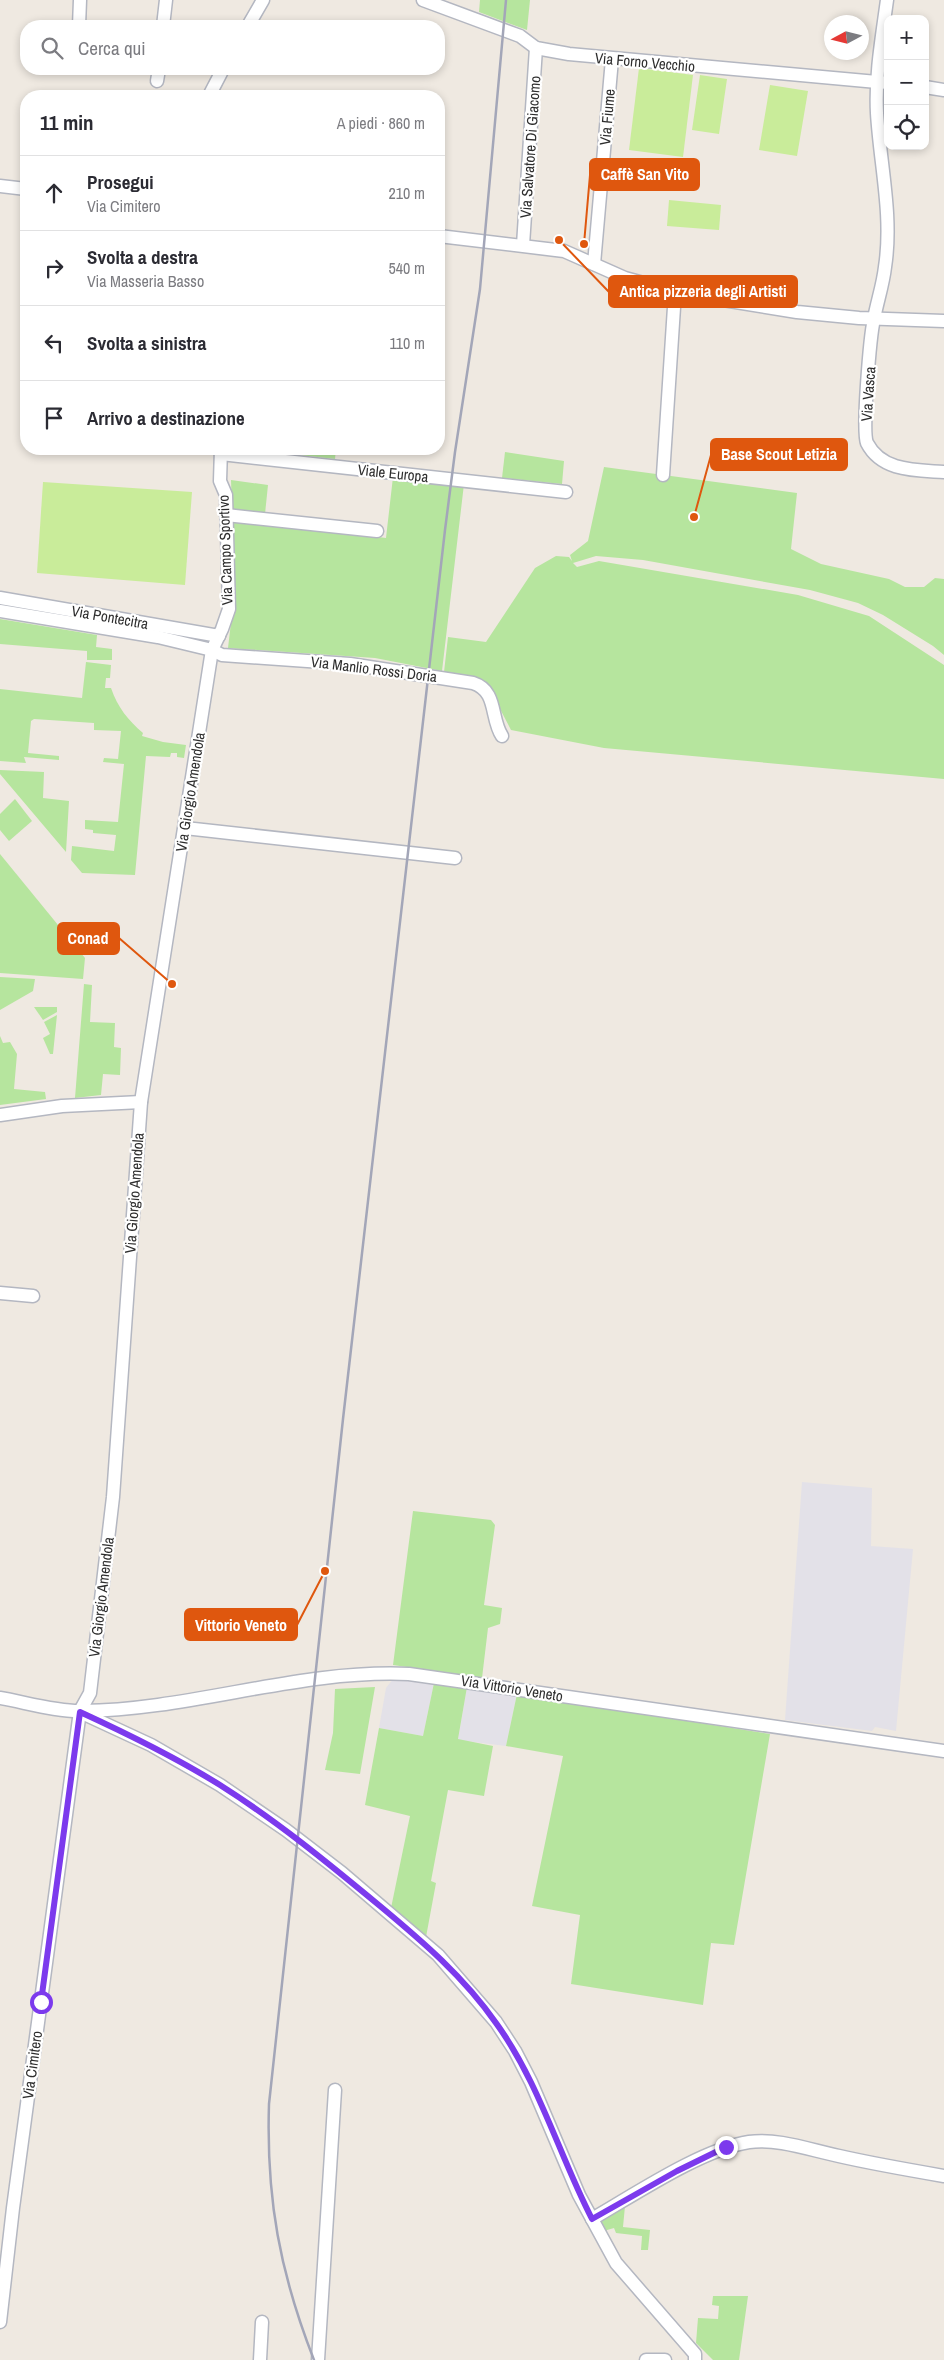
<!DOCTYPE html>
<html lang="it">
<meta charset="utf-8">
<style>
:root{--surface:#fff;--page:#f7f7f7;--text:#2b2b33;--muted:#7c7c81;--line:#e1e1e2}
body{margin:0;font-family:"Archivo Narrow",sans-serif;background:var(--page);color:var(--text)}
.controls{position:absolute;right:15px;top:15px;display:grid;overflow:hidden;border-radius:10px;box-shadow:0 2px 8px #0003}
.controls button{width:45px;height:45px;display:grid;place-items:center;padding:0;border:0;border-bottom:1px solid var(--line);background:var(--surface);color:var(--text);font:25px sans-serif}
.compass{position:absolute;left:824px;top:15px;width:45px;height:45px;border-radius:50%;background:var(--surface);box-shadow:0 2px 8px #0003;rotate:263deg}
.stop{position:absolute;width:15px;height:15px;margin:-11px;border:4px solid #7c3aed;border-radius:50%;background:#fff}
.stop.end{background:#7c3aed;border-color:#fff;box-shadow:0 1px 5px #0008}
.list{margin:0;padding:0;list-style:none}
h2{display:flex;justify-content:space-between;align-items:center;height:65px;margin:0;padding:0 20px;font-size:21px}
h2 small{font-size:16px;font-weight:400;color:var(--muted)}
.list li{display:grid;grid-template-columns:32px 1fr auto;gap:15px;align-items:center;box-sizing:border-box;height:75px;padding:0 20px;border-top:1px solid var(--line)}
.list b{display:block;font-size:19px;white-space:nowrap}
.list p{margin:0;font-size:16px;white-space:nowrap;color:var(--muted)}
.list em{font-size:16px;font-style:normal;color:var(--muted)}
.icon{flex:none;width:28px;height:28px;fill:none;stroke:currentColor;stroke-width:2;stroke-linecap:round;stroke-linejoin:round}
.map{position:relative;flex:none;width:944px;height:2360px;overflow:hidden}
.search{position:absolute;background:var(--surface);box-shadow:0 2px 8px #0003;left:20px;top:20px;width:425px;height:55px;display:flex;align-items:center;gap:12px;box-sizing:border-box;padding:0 18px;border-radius:20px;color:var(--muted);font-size:19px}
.panel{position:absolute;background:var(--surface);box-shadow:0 2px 8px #0003;left:20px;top:90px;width:425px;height:365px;border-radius:20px}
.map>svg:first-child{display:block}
.industrial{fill:#e3e1e8}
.green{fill:#b6e59e}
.pitch{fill:#c9ec9a}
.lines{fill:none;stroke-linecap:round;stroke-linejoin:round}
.minor-casing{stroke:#b4b7c1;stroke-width:15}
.minor{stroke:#fff;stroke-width:12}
.rail{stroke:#a3a6b8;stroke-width:2.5}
.route{stroke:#7c3aed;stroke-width:6}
.labels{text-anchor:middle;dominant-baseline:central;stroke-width:4.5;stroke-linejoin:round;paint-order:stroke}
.street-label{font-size:15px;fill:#2e2e2e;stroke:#fff}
.leader{fill:none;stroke:#df570e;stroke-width:2}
.callout-dot{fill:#df570e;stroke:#fff;stroke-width:2}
.callout{fill:#df570e;stroke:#df570e;stroke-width:2}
.callout-label{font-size:16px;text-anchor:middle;font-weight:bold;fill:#fff}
</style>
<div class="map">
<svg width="944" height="2360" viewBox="0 0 944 2360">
<rect width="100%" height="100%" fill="#efe9e1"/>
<!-- industrial -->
<g class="industrial">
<path d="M802,1482L872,1488L871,1546L913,1549L896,1731L875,1727L872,1731L785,1720Z"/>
<path d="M393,1679L434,1683L423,1736L379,1728L386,1688Z"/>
<path d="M467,1687L517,1694L506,1746L458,1740Z"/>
</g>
<!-- green -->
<g class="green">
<path d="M480,0H530L527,30L479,12Z"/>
<path d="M282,449H336L335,459L282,453Z"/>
<path d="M505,452L564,461L562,484L502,478Z"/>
<path d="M604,467L797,493L791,549L821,564L889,579L905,587H924L935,578L944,579V655L933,646L883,615L858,603L810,590L643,560L596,556L573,563L577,567L599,561L798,595L869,616L944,665V779L604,748L511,730L488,686L444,672L448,637L486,642L535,568L556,556L569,557L572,561L570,555L588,541Z"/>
<path d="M393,477L464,484L442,671L375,658L228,648L234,597L232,521L264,522L386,538Z"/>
<path d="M231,480L268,485L265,514L232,511Z"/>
<path d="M0,619L97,635L96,647L112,649V660H87V651L0,644Z"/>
<path d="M86,662L111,665L110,678H106L105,688H111C118,708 128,720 143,733L142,736L163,742L186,745L184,758L177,757V753H171L170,757L146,756L135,875L82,873L71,860L72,846L114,851L116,835L93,833V830L85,829V820L118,822L124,764L103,762L104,758L118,759L121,731L94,730V723L34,719L31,721L28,753L59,756V760L24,757L26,763L0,761V689L82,698Z"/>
<path d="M0,770L44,772L43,798L69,801L66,852L0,774Z"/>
<path d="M15,799L32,821L9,841L0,830V814Z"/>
<path d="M0,854L85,958L83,979L0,973Z"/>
<path d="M0,977L35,979L33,991L0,1010Z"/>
<path d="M84,984L92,985L90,1022L115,1023L114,1047L121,1048L120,1075L103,1074L101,1095L75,1098Z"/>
<path d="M34,1007H57V1012L43,1020Z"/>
<path d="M57,1015L53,1054H50L43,1038L50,1034L44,1022Z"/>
<path d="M0,1036L3,1043L10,1042L17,1054L14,1089L45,1092L46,1099L0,1105Z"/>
<path d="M413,1511L491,1520L495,1525L484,1605L502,1608L500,1624L488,1628L482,1678L393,1665Z"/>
<path d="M434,1683L467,1687L458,1739L493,1746L484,1796L448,1790L431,1881L436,1883L426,1937L391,1908L410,1816L365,1805L379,1728L423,1736Z"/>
<path d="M375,1687L360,1774L325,1770L333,1733L335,1689Z"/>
<path d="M517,1694L770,1734L734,1945L711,1943L703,2005L571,1984L580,1915L532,1906L563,1756L506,1746Z"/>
<path d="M625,2206L623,2227L650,2230L648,2250H641L642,2236L616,2233L614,2228L607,2230L605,2234L599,2221Z"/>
<path d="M713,2296H748L739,2360H713L696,2343L698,2318L718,2319L719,2306L712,2305Z"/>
</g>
<!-- pitch -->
<g class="pitch">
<path d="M639,68L693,75L683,157L629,150Z"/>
<path d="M700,75L727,79L719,134L692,130Z"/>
<path d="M770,85L808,91L797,156L759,150Z"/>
<path d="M669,200L721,205L719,230L667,226Z"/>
<path d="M43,482L192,492L185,585L37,573Z"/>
</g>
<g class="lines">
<!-- minor casing -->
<g class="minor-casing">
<g id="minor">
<path d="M423,0L520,36L536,48L569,54L888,83"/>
<path d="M887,0C882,37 875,75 877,113C880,164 893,216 885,267C883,285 877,302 874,319C870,336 862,431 867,443C882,472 916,470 944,472"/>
<path d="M79,26L80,0"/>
<path d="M163,26L166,0"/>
<path d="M248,26L263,0"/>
<path d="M157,81L159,69"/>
<path d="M925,87L944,90"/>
<path d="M209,96L223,69"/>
<path d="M0,186L26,189"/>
<path d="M439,236L564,251L625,278L680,293L797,312L859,318L944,321"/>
<path d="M523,245L536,48"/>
<path d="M594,264L612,59"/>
<path d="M221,454L566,492"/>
<path d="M663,475L675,292"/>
<path d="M226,515L377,531"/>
<path d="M0,598L219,636"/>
<path d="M0,611L158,637L212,650L222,655L350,664L473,683C498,691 490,718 502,736"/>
<path d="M185,828L455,858"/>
<path d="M0,1115L62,1106L141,1102"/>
<path d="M0,1293L33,1296"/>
<path d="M0,1698C24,1702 58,1712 82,1711C192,1710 299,1669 409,1674L944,1751"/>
<path d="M82,1713L151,1745L220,1785L286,1830L342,1873L438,1955L496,2022L515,2051L531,2082L579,2195L616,2263L695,2354V2360"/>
<path d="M592,2219C634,2195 702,2149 749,2142C778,2138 810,2150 839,2156C874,2164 909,2170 944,2176"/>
<path d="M0,2322L13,2208L80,1711L90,1693L113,1497L141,1102L212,650L222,629L229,609L226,495L220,481L221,449"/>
<path d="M260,2360L262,2322"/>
<path d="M318,2360L335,2090"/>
<path d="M646,2360H665"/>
</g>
</g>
<!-- minor -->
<use href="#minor" class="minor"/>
<!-- rail -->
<path class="rail" d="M314,2360C280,2273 266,2199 269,2104L343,1419L445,530L455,452L480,289L506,0"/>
</g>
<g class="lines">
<!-- route -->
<path class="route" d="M41,2002L80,1712C128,1734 175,1757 220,1785C277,1821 328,1863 380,1906C422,1941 464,1977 496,2023C539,2082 559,2155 592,2219L677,2171L726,2147"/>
</g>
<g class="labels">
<!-- street labels -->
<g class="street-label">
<text transform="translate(645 62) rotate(5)">Via Forno Vecchio</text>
<text transform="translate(607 117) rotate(-85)">Via Fiume</text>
<text transform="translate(530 147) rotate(-86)">Via Salvatore Di Giacomo</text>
<text transform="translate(868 394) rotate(-86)">Via Vasca</text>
<text transform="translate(393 473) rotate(6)">Viale Europa</text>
<text transform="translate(225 550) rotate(-92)">Via Campo Sportivo</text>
<text transform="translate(110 617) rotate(10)">Via Pontecitra</text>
<text transform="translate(374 669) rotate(7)">Via Manlio Rossi Doria</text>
<text transform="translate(190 792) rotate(-81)">Via Giorgio Amendola</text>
<text transform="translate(134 1193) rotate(-86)">Via Giorgio Amendola</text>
<text transform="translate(101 1597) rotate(-83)">Via Giorgio Amendola</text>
<text transform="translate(512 1688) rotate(9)">Via Vittorio Veneto</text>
<text transform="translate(32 2065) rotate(-82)">Via Cimitero</text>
</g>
</g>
<!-- callouts -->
<path class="leader" d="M584 244L590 175M559 240L609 292M694 517L711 455M172 984L119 938M325 1571L297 1625"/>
<g class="callout-dot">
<circle cx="584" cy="244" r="5"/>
<circle cx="559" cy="240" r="5"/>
<circle cx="694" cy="517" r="5"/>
<circle cx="172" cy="984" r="5"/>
<circle cx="325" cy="1571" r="5"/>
</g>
<g class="callout">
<rect x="590" y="159" width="109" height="31" rx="5"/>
<rect x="609" y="276" width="188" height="31" rx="5"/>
<rect x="711" y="439" width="136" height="31" rx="5"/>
<rect x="58" y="923" width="61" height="31" rx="5"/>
<rect x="185" y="1609" width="112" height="31" rx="5"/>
</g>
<g class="callout-label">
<text x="645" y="180">Caffè San Vito</text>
<text x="703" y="297">Antica pizzeria degli Artisti</text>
<text x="779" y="460">Base Scout Letizia</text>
<text x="88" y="944">Conad</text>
<text x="241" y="1631">Vittorio Veneto</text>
</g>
</svg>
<div class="controls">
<button>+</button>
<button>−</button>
<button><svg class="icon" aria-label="locate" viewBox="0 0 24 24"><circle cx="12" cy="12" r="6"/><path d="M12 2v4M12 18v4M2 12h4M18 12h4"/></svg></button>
</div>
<svg class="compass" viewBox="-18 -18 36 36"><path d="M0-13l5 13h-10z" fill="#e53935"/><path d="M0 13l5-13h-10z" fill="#7c7c81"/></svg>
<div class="stop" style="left:41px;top:2002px"></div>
<div class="stop end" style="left:726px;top:2147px"></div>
<div class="search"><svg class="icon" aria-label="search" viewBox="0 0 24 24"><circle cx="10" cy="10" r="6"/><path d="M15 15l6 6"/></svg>Cerca qui</div>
<section class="panel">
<h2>11 min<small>A piedi · 860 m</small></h2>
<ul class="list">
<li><svg class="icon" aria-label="ahead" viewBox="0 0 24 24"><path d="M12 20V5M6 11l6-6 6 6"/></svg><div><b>Prosegui</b><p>Via Cimitero</p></div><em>210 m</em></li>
<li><svg class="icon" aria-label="right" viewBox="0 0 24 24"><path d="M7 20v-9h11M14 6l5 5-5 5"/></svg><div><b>Svolta a destra</b><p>Via Masseria Basso</p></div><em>540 m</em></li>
<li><svg class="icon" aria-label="left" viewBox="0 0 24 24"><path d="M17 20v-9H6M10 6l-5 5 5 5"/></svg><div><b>Svolta a sinistra</b></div><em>110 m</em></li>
<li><svg class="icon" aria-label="arrive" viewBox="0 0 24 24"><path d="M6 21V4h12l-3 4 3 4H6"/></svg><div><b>Arrivo a destinazione</b></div></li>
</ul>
</section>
</div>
